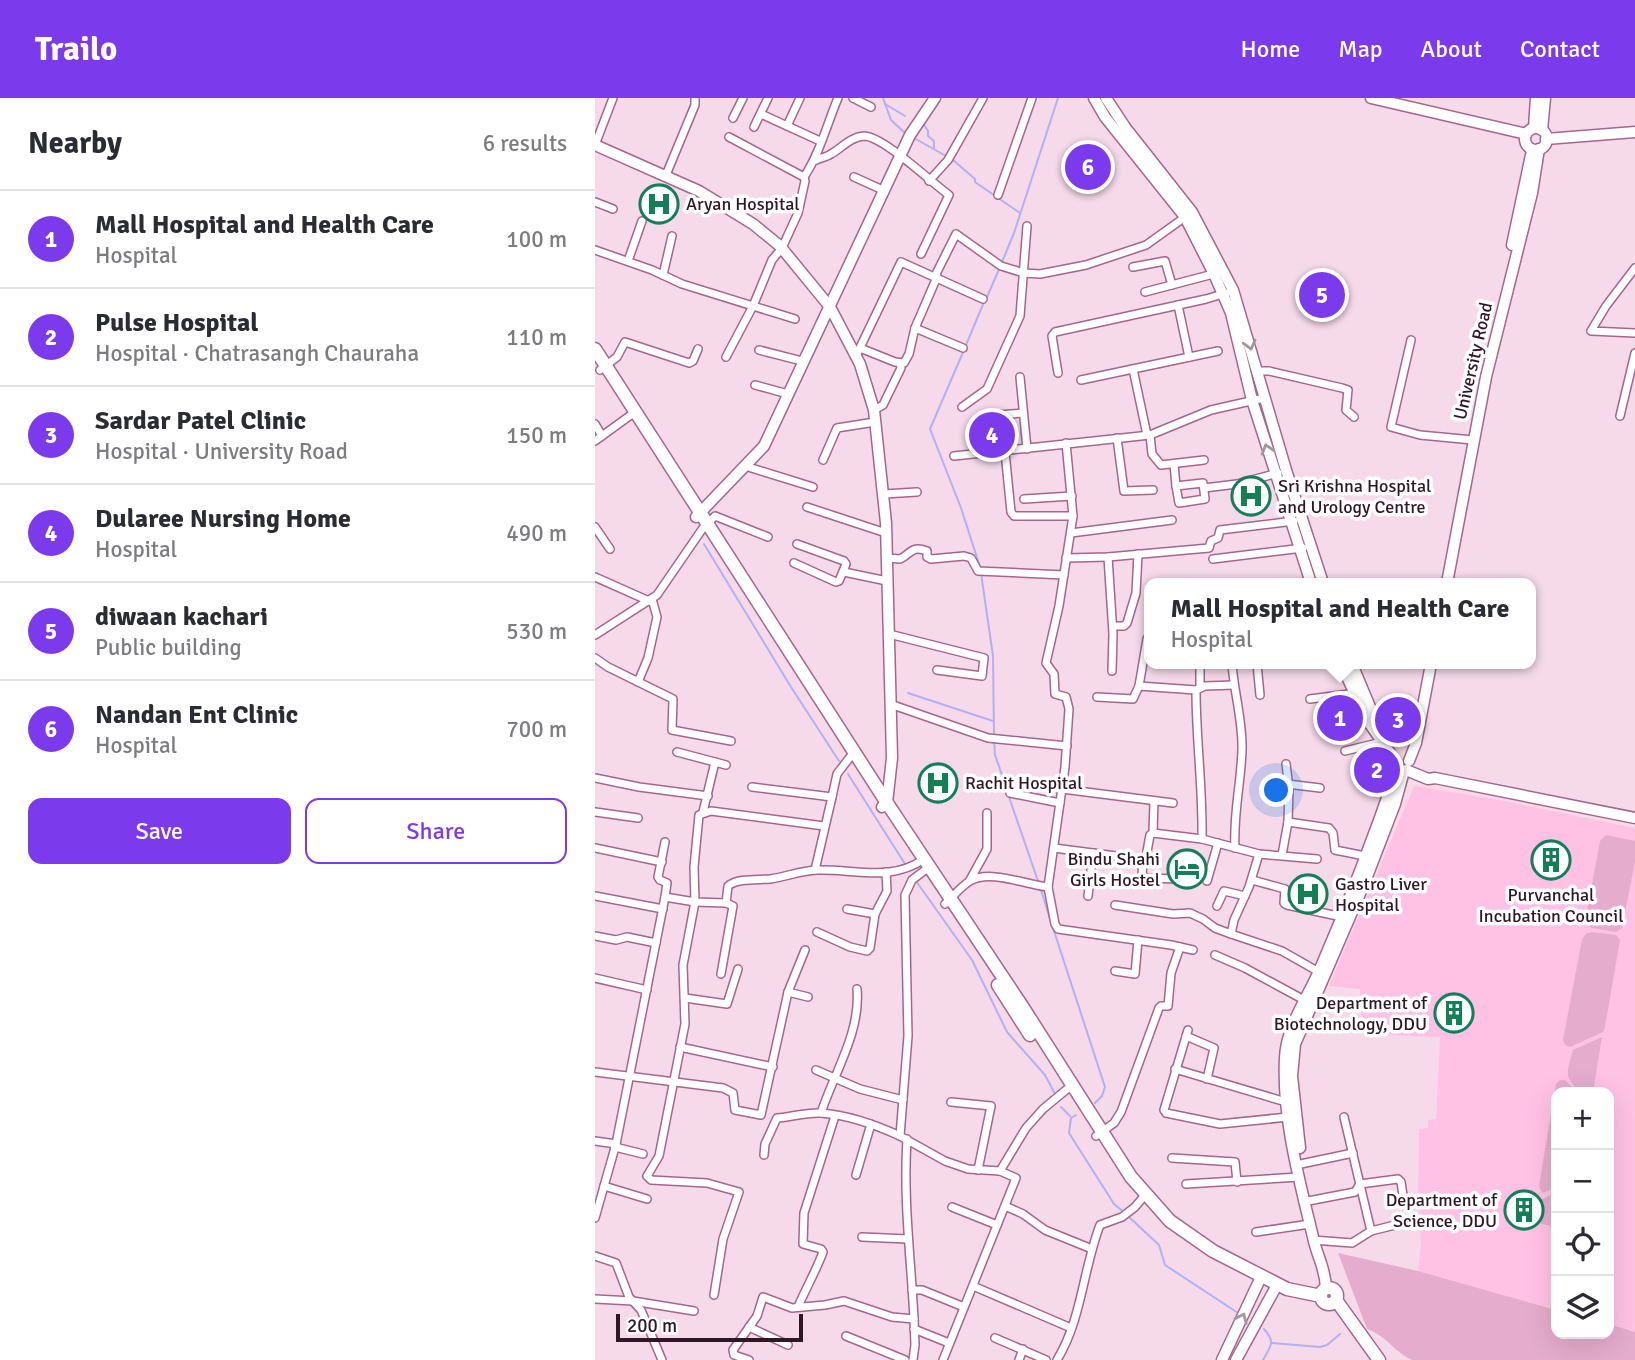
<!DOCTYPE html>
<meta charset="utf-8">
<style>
:root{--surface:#fff;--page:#f2f2f3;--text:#2b2b33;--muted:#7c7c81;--line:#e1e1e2;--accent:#7c3aed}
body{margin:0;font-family:Signika,sans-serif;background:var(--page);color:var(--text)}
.controls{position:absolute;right:21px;bottom:21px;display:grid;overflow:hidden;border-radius:14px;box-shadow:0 7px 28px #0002}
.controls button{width:63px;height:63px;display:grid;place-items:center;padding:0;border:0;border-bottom:2px solid var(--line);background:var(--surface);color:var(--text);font:35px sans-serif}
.scale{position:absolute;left:21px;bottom:18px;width:187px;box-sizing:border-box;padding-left:7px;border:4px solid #301726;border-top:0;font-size:19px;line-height:24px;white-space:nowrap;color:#301726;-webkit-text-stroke:5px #fff;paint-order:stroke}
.you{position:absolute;left:682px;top:693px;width:24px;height:24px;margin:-18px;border:5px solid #fff;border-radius:50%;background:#1a73e8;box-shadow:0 0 0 10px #1a73e833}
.badge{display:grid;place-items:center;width:46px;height:46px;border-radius:50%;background:var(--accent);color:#fff;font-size:23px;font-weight:700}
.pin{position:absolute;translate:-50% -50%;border:4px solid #fff;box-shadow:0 2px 7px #0006}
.popup{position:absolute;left:549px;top:480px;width:392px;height:91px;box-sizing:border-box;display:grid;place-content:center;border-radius:14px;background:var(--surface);filter:drop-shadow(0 2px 5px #0005);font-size:23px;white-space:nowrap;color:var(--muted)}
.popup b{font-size:26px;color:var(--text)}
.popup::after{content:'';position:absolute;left:50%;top:100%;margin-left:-14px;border:14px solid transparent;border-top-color:var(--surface)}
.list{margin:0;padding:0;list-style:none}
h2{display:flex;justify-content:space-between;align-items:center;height:91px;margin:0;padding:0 28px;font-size:30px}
h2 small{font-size:23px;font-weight:400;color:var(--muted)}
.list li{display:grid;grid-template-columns:46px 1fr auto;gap:21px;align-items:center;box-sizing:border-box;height:98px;padding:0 28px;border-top:2px solid var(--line)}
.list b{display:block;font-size:26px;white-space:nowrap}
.list p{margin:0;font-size:23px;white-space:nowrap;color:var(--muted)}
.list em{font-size:23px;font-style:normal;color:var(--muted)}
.actions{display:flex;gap:14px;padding:21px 28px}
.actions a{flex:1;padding:16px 0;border:2px solid var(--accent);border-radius:14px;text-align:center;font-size:24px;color:var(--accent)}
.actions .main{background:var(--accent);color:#fff}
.icon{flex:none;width:38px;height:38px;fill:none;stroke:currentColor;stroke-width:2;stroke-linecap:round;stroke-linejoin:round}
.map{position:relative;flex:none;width:1040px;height:1262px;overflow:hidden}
header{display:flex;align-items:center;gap:42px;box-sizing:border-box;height:98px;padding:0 35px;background:var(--accent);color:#fff}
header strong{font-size:33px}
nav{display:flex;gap:38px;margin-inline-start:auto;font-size:24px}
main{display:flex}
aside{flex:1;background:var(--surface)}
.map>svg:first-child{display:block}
.built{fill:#ffc2e5}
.green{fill:#e5accd}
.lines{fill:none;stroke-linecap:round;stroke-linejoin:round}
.stream{stroke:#afb1f4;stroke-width:2}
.street-casing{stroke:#a5668c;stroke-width:10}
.secondary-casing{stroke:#a5668c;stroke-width:13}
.primary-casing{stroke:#a5668c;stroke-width:15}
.street{stroke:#fff;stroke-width:7}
.secondary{stroke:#fff;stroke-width:10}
.primary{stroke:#fff;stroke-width:12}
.oneway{stroke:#a2979d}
.labels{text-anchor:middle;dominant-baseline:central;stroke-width:7;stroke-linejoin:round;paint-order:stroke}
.poi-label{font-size:18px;fill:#301726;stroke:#fff;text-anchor:start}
.street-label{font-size:18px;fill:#301726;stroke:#fff}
</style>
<header>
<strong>Trailo</strong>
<nav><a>Home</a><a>Map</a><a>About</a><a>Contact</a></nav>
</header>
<main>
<aside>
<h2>Nearby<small>6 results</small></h2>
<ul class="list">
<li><span class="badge">1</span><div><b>Mall Hospital and Health Care</b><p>Hospital</p></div><em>100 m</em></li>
<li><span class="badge">2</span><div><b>Pulse Hospital</b><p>Hospital · Chatrasangh Chauraha</p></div><em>110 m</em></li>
<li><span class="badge">3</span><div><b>Sardar Patel Clinic</b><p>Hospital · University Road</p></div><em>150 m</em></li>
<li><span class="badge">4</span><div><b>Dularee Nursing Home</b><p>Hospital</p></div><em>490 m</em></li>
<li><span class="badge">5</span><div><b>diwaan kachari</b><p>Public building</p></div><em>530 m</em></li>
<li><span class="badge">6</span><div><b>Nandan Ent Clinic</b><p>Hospital</p></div><em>700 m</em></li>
</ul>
<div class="actions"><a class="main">Save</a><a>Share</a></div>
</aside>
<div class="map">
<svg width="1040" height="1262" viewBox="0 0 1040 1262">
<rect width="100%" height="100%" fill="#f6daea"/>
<!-- built -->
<path class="built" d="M819,688L900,701L1040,730V1234L1014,1226V994H961V1212L823,1173L826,1146L823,1107L824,1031L833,1030V1022L841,1021L845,939L767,936L765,891L734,888Z"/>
<!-- green -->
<g class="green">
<path d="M1011,737L1040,743V764L1027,830L1021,834L997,830L990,824L1005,743Z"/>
<path d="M996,834L1021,837L1025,842L1010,929L1008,934L975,949L970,947L968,942L987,841L991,836Z"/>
<path d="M1007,939L998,994H985C968,978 972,974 978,952Z"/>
<path d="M965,982H970L982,994H961V1090L947,1095L944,1088L961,986Z"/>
<path d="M961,1094V1129L942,1125L941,1121L944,1103Z"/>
<path d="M743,1155L823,1173L961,1212V1236H1014V1226L1040,1234V1262H817C798,1253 792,1238 772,1231Z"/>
</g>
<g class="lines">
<!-- stream -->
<g class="stream">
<path d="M288,0L296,22L310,35"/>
<path d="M290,6L310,18"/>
<path d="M328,25L333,33V38L339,43V50"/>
<path d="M319,40L351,58"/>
<path d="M358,62L380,81V84L425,115"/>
<path d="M407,164L419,135L463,0"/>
<path d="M392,199L405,169"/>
<path d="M371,247L389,204"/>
<path d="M369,252L335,331L366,410L385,469"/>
<path d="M109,446L196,589L244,663"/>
<path d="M386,475L398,558L399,636"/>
<path d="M313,595L398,623"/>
<path d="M399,642L400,657L413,694"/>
<path d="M253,676L310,766"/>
<path d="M414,699L443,783"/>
<path d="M321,783L377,862L412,934L450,977L459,994"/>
<path d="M446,792L455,821"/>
<path d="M458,830L510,989L507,998L500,1005"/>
<path d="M466,1009L475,1018"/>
<path d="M481,1017L476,1020L474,1035L519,1106L530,1115"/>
<path d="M534,1119L564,1147L570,1167L643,1215"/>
<path d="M677,1245L725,1249L732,1247L745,1236"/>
<path d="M668,1262C676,1247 681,1245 669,1231"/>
</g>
<!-- street casing -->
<g class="street-casing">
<g id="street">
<path d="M258,0L276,9"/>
<path d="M166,16L225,43"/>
<path d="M138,20L148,0"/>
<path d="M192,28L205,0"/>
<path d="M159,29L173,0"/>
<path d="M0,47L18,0"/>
<path d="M221,62C225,60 232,59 236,56C247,50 255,39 269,38C288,38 337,85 354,97L326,156"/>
<path d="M71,77L100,7V0"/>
<path d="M209,79C225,55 232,26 243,0"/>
<path d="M259,79L290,93"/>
<path d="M334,83L353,62L388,0"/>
<path d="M403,97L437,0"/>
<path d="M0,104L18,111"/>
<path d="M0,152L57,172L87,186L200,221"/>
<path d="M33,163L47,123"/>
<path d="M538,169L570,163L577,187"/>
<path d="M1040,170L1011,208L996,233L1040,235"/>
<path d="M68,177L77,138"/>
<path d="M340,178L361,136L406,168L429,175L445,176L491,167L551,147L593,117"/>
<path d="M550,194L622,175"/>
<path d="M583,207L594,259"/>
<path d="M320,230L368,250"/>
<path d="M816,242L796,329L825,337L878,342"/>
<path d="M265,250L300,264L309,265L314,256L320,230L342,179"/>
<path d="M164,252L207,263"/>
<path d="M261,258L306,164L388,201"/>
<path d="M131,259L158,208L177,162L187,150L203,115L210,83L209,79L134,39"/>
<path d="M538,271L552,337"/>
<path d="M5,272L22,259L30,244L94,265L98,263L103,251"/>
<path d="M662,273H674L747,290L753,292L751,312L759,319"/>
<path d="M463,275L457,238L460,234L611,201L631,195"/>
<path d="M425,279L432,351"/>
<path d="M486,282L623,253"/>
<path d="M160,287L193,296"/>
<path d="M367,309L392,291L425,218L432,128"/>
<path d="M279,312L288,307L306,270L305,265"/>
<path d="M403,317L428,315"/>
<path d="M1025,318L1040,255"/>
<path d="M0,326L7,338"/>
<path d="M555,337L557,356L566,367L609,362"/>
<path d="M522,340L529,393L558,392"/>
<path d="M0,343L40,314"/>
<path d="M410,354L416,414L419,418H478"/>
<path d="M359,358L555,337L616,312L669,300"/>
<path d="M228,362L242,330L280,324"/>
<path d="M579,366L581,388"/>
<path d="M150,368L218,389"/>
<path d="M608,385L610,401L584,405L581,388Z"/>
<path d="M609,390L642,386L683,375"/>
<path d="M289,396L322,394"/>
<path d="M429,401L477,398"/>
<path d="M212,409L291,435"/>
<path d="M0,429L15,451"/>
<path d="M476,435L577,422"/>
<path d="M513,459L518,536L517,573"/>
<path d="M292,460L305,461C316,456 316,447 332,453V459L336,461L369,458L376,460L383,473L469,477"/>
<path d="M471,460L513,459L614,450L616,443L623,440L625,432L699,423"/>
<path d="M618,461L708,450"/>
<path d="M199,465L241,484L244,483L251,466L249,463L202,446"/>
<path d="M249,474L292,483"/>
<path d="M0,479L54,503"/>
<path d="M518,528H529L532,525L541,495L543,456"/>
<path d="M294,536L389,560L387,578L342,572"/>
<path d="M0,537L62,497L108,430L120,418L173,439"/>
<path d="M0,560L13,569L78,601L77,632L136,643"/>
<path d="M637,566C639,594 648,624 647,652C646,685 638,717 640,750"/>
<path d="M662,566L665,597"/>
<path d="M43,584L53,560L62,519L57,501"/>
<path d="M544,588L601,592C601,642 608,691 607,741"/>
<path d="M605,590V566"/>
<path d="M601,592L610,588L639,587"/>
<path d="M502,599L538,601L544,588L552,541L554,538"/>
<path d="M715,601L762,595"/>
<path d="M295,606L393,640L472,648"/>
<path d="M750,653L791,643"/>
<path d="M82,654L131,667"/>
<path d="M0,680L44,689L113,698"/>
<path d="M692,686L725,690"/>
<path d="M157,689L237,699L242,676L259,654"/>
<path d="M467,691L578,705"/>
<path d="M415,695L465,705"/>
<path d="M0,714L43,720"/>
<path d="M108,714L120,664"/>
<path d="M693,724L734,730L738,735L740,752L770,758"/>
<path d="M558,735L607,741L664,756L722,761"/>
<path d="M0,750L67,764"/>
<path d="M459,750L544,761L551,759L555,737L558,735L559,703"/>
<path d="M664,756L654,789L639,822L636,836L687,853L724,874"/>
<path d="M687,757L693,724L694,690L691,666"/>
<path d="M548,760L547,780L587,781"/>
<path d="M334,769L317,782L310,797L313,938L305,1038L350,1063L373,1071L405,1073L431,1030L448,1011L477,987"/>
<path d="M220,772L237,699"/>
<path d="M375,782L392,751V715"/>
<path d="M657,782L690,791L689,805L692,807L747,819"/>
<path d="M612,783L623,745"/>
<path d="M453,789L460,826L463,831L576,847L598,852"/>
<path d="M0,798L68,811"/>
<path d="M493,798L498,755"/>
<path d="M70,799L100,804L131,805L133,788C142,780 162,782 175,781C191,779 207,772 223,772C261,771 296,784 329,761"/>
<path d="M350,806C358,799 366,788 375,783C395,771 431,787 453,789L470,669L474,611L471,599L460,596L459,576L451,565L464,508L478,418L471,345"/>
<path d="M520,807L578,816L595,815L608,821L620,830L636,836"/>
<path d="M622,808L629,793L650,798"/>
<path d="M252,811L280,816"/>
<path d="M222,834L255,849L272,853L275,850L280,816L292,793L291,774"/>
<path d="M0,838L21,842L32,839L61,845"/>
<path d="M620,857L650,870L711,903"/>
<path d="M520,873L540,876L543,842"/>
<path d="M126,876L138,808L131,805"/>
<path d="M0,880L52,892"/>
<path d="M193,894L210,852"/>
<path d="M90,900L132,906L143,871"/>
<path d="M593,932L569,1012L571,1015L625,1026L693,1019"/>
<path d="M591,938L619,950L612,981"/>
<path d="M85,949L178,969"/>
<path d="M580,971L691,1004"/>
<path d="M221,972L265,991L308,1002"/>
<path d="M0,974L128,990L138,995L140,1012L166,1017L193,894L213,899"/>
<path d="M356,1004L396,1008L383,1072"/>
<path d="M226,1015C239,975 266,934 262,891"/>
<path d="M749,1019L776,1133"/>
<path d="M501,1038L519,1025L526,1014L564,910L566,908H573L576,875L585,849"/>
<path d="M0,1043L21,1046"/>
<path d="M20,1049L48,1056"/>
<path d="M169,1057L170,1046L182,1020C197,1019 211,1014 226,1015C253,1017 281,1027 305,1038"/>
<path d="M577,1060L640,1064L642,1084"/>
<path d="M701,1067L758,1055"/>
<path d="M261,1077L276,1026"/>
<path d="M591,1086L704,1079"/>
<path d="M9,1088L52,1101"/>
<path d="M708,1104L760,1094L765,1086L803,1081L806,1084L809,1104"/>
<path d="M410,1108L428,1116L450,1132L497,1151"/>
<path d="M357,1109L402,1127"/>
<path d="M0,1120L21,1046L70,799L72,785L65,782L63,779L70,744"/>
<path d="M661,1134L715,1126"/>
<path d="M267,1139L313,1141"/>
<path d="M718,1142L757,1145L776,1133L812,1124"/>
<path d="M0,1158L21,1165L34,1199L46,1212L67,1262"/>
<path d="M378,1188L476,1230"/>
<path d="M317,1192H327L369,1209"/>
<path d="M119,1197L128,1141L144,1094L112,1085L56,1082L52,1078L64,1058L90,926L88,867L100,804L99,769L104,717L116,713L229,728"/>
<path d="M0,1201L38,1203L99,1213"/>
<path d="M203,1209C211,1190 221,1173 228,1154L226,1151L208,1146L209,1115L240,1018"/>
<path d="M154,1229L193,1247"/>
<path d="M319,1231L354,1245"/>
<path d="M251,1238L310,1262"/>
<path d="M400,1240L451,1262"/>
<path d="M154,1262L139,1257L138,1252L162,1218L168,1199L197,1210L230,1207L249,1203L297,1219L319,1221C316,1161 308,1102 312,1041"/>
<path d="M318,1262L320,1247L319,1221"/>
<path d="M348,1262L421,1080L405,1073"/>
<path d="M424,1262L428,1251"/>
<path d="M462,1262C487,1221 488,1171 505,1127L527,1119L540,1109L550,1097"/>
</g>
</g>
<!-- secondary casing -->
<g class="secondary-casing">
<g id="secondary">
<path d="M499,0L510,19L590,119L619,176L636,215L657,302L716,485"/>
<path d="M511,0L530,29L597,114L638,192L691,372L728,485"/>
<path d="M776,0L931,36"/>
<path d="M939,30L941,0"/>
<circle cx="941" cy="41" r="11"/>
<path d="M947,32L950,0"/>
<path d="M951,41L1040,34"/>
<path d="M0,47L104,93L158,126L185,148L235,209L265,266L279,312L291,425L297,660L292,705L287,709"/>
<path d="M917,147L936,57"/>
<path d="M101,419L169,348L315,37L340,0"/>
<path d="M852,485L891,279L937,95L944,51"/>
<path d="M746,566L772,622L800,662"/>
<path d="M757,566L780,621"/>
<path d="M814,663L821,645L836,566"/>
<path d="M811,672L833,681L840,680L1040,720"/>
<path d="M705,1050L697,978L700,946L770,784L800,706L809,673"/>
<path d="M731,1190C730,1168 722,1159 718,1139C704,1081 687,1020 690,960C691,929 713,899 725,871C753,806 779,739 802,671"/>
<path d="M627,1262L666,1179"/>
<path d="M641,1262L682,1187"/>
</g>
</g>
<!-- primary casing -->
<g class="primary-casing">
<g id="primary">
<path d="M0,251L292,705L427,908L536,1079L575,1123L618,1153L692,1191L726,1198"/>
<path d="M403,887L435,937"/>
<circle cx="734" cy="1198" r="8"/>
<path d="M741,1202L784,1262"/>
</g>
</g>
<!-- street -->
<use href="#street" class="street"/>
<!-- secondary -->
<use href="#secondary" class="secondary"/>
<!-- primary -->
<use href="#primary" class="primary"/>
</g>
<!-- one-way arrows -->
<defs><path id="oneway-chevron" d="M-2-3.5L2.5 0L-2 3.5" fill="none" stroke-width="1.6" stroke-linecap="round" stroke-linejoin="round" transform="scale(1.75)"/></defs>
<g class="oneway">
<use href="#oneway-chevron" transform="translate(655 247) rotate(75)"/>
<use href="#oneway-chevron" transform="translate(672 351) rotate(-107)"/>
<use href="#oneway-chevron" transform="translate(647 1220) rotate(-66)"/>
</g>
<!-- icons -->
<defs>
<g id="hospital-ring" transform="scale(2.0125)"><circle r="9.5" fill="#fff" stroke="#147e59" stroke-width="1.5"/><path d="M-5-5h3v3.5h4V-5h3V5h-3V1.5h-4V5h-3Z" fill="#147e59"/></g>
<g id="building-ring" transform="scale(2.0125)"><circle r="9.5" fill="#fff" stroke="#147e59" stroke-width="1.5"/><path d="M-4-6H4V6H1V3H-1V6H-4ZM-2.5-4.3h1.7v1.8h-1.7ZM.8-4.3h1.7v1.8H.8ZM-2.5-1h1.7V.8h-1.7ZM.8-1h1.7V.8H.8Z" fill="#147e59"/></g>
<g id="hotel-ring" transform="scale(2.0125)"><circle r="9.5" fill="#fff" stroke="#147e59" stroke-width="1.5"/><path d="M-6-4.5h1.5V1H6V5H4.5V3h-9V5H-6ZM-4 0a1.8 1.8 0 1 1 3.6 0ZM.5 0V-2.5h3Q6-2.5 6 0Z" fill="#147e59"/></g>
</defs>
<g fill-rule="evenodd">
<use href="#hospital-ring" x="64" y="106"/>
<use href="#hospital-ring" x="656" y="398"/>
<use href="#hospital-ring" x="343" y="685"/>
<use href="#building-ring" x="956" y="762"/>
<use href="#hotel-ring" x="592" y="771"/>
<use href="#hospital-ring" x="713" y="796"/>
<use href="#building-ring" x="859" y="915"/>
<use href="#building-ring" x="929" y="1112"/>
</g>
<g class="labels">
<!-- poi labels -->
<g class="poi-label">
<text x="91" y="106">Aryan Hospital</text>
<text x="683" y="388">Sri Krishna Hospital<tspan x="683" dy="21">and Urology Centre</tspan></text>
<text x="370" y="685">Rachit Hospital</text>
<text x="565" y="761" text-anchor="end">Bindu Shahi<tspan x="565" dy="21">Girls Hostel</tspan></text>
<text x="740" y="786">Gastro Liver<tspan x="740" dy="21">Hospital</tspan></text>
<text x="956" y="797" text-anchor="middle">Purvanchal<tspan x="956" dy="21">Incubation Council</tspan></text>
<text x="832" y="905" text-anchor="end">Department of<tspan x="832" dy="21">Biotechnology, DDU</tspan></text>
<text x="902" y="1102" text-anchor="end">Department of<tspan x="902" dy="21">Science, DDU</tspan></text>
</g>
<!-- street labels -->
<g class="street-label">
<text transform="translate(878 263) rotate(-77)">University Road</text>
</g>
</g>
</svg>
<div class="controls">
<button>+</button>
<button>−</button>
<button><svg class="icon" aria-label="locate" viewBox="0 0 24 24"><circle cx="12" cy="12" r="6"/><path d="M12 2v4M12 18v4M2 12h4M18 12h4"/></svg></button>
<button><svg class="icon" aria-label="layers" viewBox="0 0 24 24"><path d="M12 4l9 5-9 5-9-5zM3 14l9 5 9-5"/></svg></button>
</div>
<div class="scale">200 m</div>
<div class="you"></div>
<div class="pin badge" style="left:745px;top:620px">1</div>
<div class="popup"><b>Mall Hospital and Health Care</b>Hospital</div>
<div class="pin badge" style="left:782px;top:672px">2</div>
<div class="pin badge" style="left:803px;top:622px">3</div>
<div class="pin badge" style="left:397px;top:337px">4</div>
<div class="pin badge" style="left:727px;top:197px">5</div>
<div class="pin badge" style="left:493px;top:69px">6</div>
</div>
</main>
